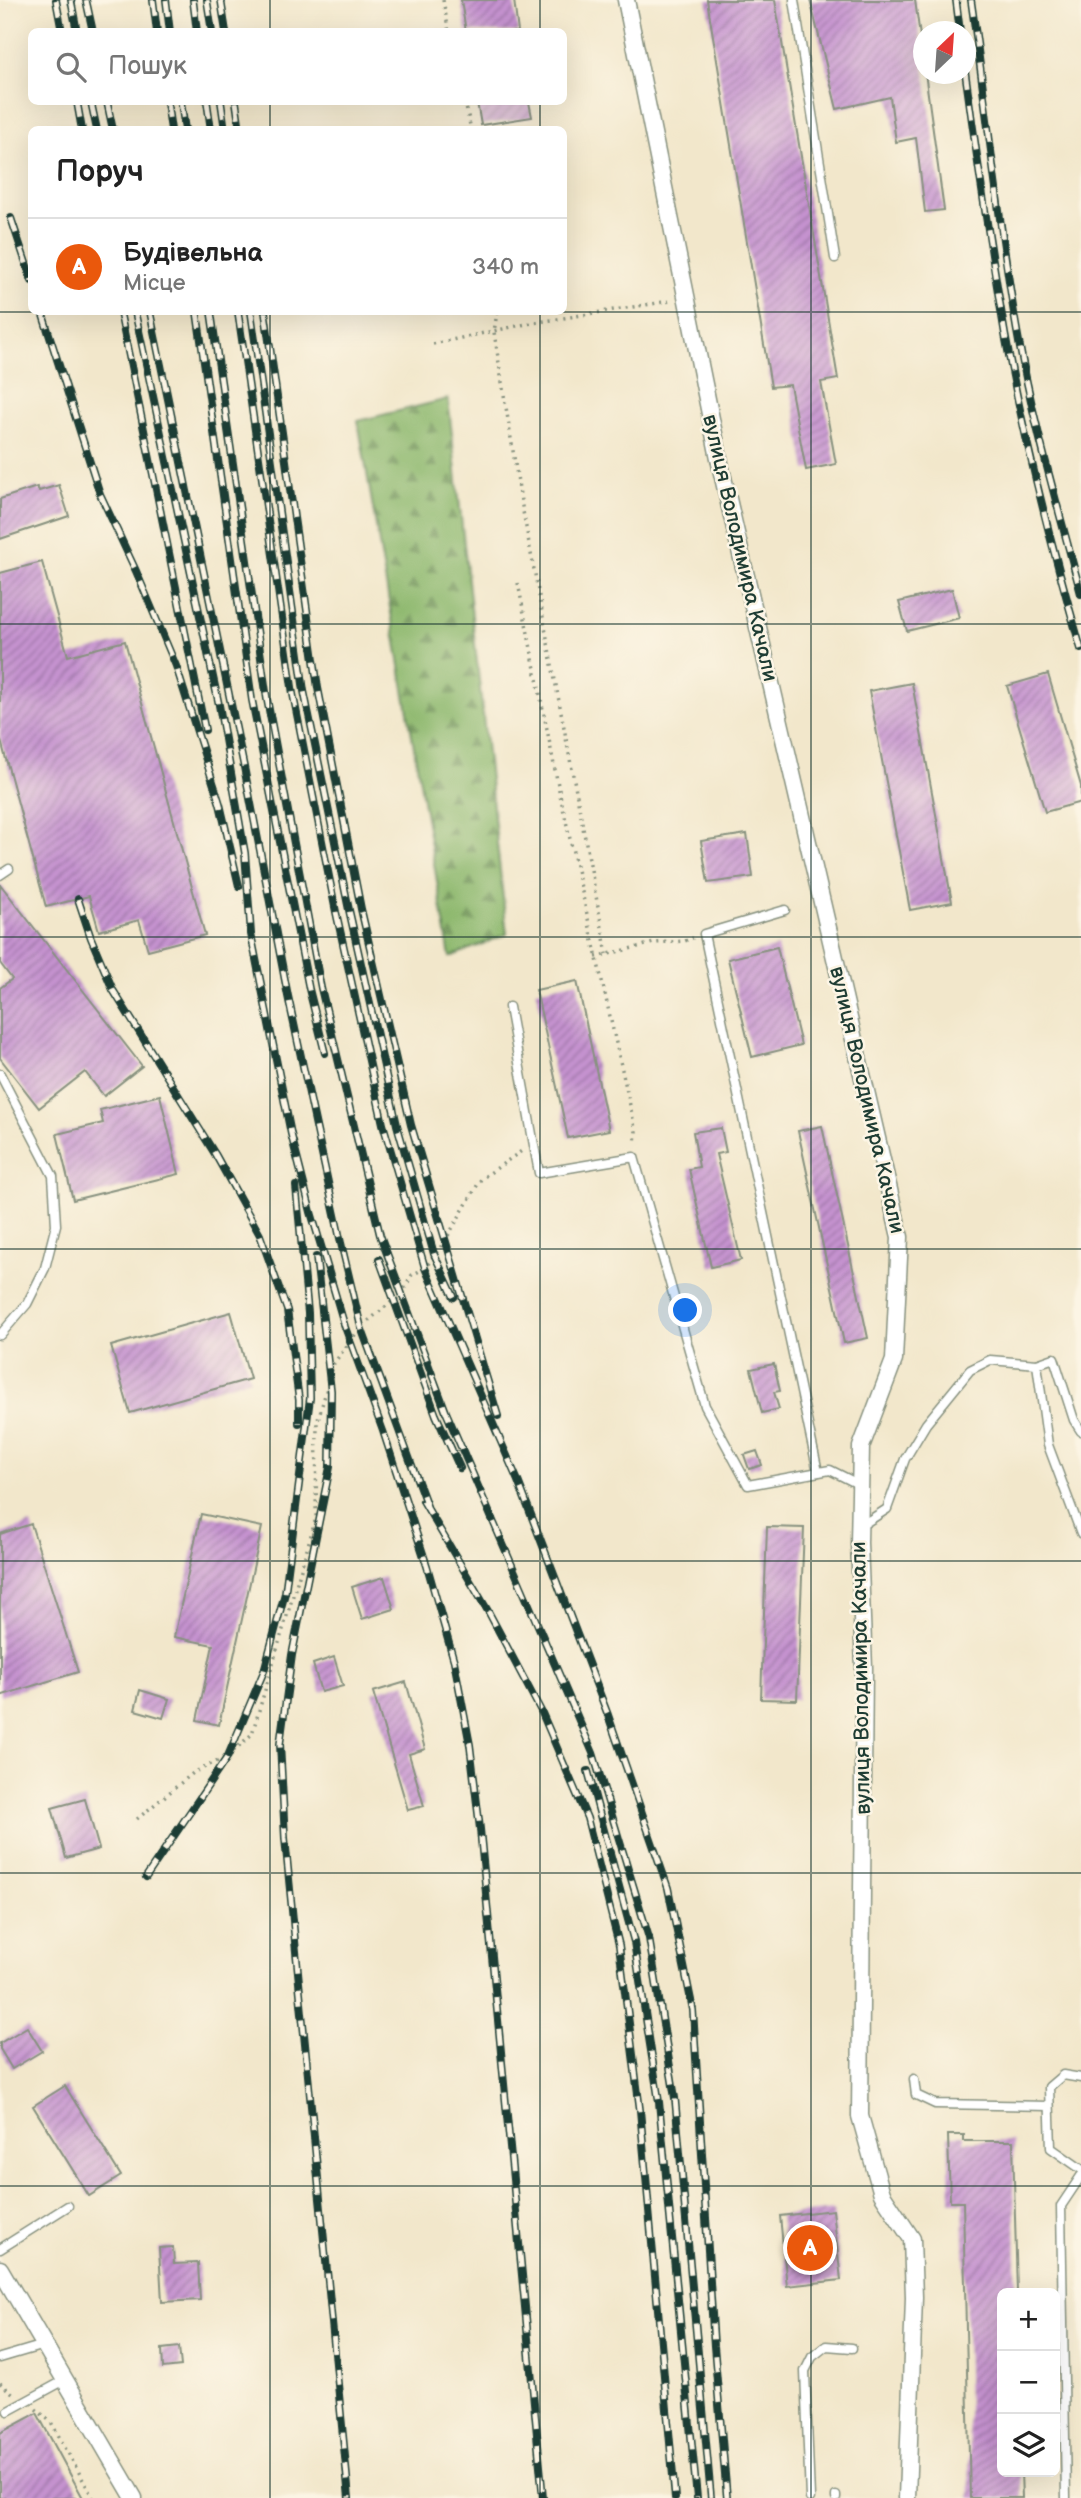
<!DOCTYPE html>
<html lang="uk">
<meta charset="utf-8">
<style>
:root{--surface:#fff;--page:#f2f2f2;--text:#222;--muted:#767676;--line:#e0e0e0;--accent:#ea580c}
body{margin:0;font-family:"Balsamiq Sans",sans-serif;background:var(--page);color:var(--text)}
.controls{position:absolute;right:21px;bottom:21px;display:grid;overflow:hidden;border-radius:10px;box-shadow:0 7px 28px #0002}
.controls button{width:63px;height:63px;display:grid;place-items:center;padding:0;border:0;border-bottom:2px solid var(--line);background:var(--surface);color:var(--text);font:35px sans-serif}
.compass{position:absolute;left:913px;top:21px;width:63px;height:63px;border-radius:50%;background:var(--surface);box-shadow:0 7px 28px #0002;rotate:25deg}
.you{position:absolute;left:686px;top:1311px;width:24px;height:24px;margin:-18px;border:5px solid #fff;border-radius:50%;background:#1a73e8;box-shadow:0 0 0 10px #1a73e833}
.badge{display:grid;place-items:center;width:46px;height:46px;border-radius:50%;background:var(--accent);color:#fff;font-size:23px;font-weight:700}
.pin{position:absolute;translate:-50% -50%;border:4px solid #fff;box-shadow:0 2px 7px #0006}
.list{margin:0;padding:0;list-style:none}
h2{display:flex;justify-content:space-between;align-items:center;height:91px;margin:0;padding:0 28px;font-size:30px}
h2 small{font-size:23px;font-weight:400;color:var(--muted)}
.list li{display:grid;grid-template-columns:46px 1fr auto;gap:21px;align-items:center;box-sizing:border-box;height:98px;padding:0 28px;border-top:2px solid var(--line)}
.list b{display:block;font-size:26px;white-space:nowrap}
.list p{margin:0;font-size:23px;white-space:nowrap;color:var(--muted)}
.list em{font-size:23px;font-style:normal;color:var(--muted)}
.icon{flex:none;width:38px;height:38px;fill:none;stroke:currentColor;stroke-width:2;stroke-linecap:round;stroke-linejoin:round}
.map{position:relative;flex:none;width:1081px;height:2498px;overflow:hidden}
.search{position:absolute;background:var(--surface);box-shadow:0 7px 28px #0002;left:28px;top:28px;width:539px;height:77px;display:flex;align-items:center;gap:18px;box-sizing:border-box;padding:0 24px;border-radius:10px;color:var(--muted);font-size:26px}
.panel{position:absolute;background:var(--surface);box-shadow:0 7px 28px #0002;left:28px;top:126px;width:539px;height:189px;border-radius:10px}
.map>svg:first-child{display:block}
.forest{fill:url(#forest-firs);stroke:#577b52;stroke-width:2}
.building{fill:url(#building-hatch)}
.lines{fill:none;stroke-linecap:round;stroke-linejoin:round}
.service-casing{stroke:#889280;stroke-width:11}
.minor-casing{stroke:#889280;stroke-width:19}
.path{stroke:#889280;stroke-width:3.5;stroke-dasharray:2 5;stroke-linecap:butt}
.service{stroke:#fff;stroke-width:8}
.minor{stroke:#fff;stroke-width:16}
.rail-casing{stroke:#1f3d34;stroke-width:8}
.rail{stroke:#fcf5e5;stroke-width:5;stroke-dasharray:16;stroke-linecap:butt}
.grid{fill:none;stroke:#1f3d34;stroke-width:2;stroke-opacity:0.55}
.labels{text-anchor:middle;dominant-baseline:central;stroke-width:5;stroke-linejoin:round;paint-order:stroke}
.street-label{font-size:21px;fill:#1f3d34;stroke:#fcf5e5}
</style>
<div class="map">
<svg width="1081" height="2498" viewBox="0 0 1081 2498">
<defs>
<pattern id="forest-firs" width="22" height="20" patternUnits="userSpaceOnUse" patternTransform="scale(1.75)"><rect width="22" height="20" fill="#8fb970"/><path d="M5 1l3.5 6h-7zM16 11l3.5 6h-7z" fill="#74985d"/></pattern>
<pattern id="building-hatch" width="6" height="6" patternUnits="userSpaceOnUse" patternTransform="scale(1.75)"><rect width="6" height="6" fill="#c592cf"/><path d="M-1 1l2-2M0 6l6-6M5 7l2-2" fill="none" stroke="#9f78a9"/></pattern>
</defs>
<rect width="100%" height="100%" fill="#fcf5e5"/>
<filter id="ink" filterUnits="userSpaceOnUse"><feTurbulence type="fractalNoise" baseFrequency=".0143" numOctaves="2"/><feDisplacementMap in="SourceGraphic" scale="14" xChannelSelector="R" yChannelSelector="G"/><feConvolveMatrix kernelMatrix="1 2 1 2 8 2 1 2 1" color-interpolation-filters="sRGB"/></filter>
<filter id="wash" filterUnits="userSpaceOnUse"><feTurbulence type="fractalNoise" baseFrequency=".00686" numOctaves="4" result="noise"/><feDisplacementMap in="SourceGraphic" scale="28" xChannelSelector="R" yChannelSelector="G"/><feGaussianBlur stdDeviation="1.57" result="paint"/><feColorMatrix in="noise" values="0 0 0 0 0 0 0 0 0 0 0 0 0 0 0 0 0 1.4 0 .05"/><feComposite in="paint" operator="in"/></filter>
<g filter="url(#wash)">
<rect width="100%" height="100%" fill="#f2e7cb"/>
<!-- forest -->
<path class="forest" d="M448,399L507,934L450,957L358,421Z"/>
<g id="blocks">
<!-- building -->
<g class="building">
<path d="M461,0H514L518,32H466Z"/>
<path d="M707,0H775L838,379L821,382L836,464L806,470L790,385L771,387Z"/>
<path d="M810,0H915L944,210L925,212L916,138L896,142L890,97L837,109Z"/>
<path d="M477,102H529L532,117L481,125Z"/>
<path d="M59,485L69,516L0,539V499L37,487L39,491Z"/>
<path d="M42,562L68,656L125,641L205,935L148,950L139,920L99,931L89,896L46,907L0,737V573Z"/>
<path d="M952,589L959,618L907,631L899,602Z"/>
<path d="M1048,674L1081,786V802L1045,812L1007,686Z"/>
<path d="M912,683L952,902L910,910L869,691Z"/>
<path d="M747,834L753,877L708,883L701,841Z"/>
<path d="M0,884L142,1066L104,1096L85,1072L39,1108L0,1058V988L12,979L0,963Z"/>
<path d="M777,947L801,1045L752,1057L728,959Z"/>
<path d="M577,981L609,1130L568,1138L536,990Z"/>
<path d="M160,1095L179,1174L73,1200L57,1134L103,1123L100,1110Z"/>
<path d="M822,1126L868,1338L844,1343L798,1131Z"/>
<path d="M721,1128L726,1152L716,1154L741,1260L711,1267L689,1169L699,1167L693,1132Z"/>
<path d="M231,1312L250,1379L130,1413L111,1346Z"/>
<path d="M774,1364L780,1391L774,1392L779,1409L762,1413L751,1369Z"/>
<path d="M757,1451L762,1465L749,1469L744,1455Z"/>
<path d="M201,1514L262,1527L219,1725L197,1720L213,1645L174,1637Z"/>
<path d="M31,1524L78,1672L0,1696V1534Z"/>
<path d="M767,1527L804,1528L797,1700L761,1699Z"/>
<path d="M384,1577L394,1609L362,1619L352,1587Z"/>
<path d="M334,1657L343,1686L321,1692L313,1664Z"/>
<path d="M406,1682L425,1749L409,1754L424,1806L408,1810L373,1692Z"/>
<path d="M140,1690L169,1699L163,1718L135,1710Z"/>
<path d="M85,1799L99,1849L66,1858L52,1808Z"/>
<path d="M27,2027L42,2051L12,2069L0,2049V2043Z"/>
<path d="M65,2086L121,2176L89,2196L33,2106Z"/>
<path d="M948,2135H964V2141H1013L1017,2293H1002V2472H1021L1022,2498H970L963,2202H950Z"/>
<path d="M833,2210L841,2280L787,2286L780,2216Z"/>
<path d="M173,2247L174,2264L198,2263L200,2300L162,2302L159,2248Z"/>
<path d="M179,2347L181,2366L163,2368L162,2349Z"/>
<path d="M37,2413L83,2498H0V2433Z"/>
</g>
</g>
</g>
<g filter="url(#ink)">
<use href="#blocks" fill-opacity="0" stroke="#889280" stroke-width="2"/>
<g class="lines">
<!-- service casing -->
<g class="service-casing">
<g id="service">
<path d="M794,0L835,258"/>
<path d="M0,875L9,869"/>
<path d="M785,910L704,934L818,1472"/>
<path d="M509,1007L539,1173L634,1157L705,1406L748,1485L830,1470L860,1485"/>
<path d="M0,1074L53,1176L56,1225L45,1268L27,1304L0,1335"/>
<path d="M1037,1364L1048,1445L1081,1533"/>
<path d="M859,1527L887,1509L905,1459L926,1424L970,1370L990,1360L1037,1364L1054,1358L1074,1420L1081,1431"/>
<path d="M1081,2078L1063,2075L1049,2087L1051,2148L1081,2169"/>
<path d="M914,2079L916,2095L935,2104L1049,2106"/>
<path d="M0,2249L68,2206"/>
<path d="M0,2358L44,2345"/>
<path d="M8,2411L65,2380"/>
<path d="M836,2496V2498"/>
<path d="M810,2498L805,2371L812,2357L826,2346L852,2348"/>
<path d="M1066,2498L1061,2206L1081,2176"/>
</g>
</g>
<!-- minor casing -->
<g class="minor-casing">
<g id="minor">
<path d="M626,0L722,473L900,1237L894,1360L861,1447L859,1543L864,1668L860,2116L882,2194L912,2239L914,2297L907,2498"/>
<path d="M0,2269L134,2498"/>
</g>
</g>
<!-- path -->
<g class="path">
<path d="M443,0L449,32"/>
<path d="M465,102L471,130"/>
<path d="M497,312L494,332L521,501L607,954"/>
<path d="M433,344L526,324L670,301"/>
<path d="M518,583L559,790L636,1132L635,1144"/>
<path d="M596,957L654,943L685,941L693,938"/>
<path d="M137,1819L193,1773L228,1756L252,1734L316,1518L317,1423L334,1363L361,1327L402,1293L412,1275L425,1268L445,1241L481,1179L523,1150"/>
<path d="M0,2383L15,2395"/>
<path d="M36,2409L51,2422L93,2498"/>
</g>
<!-- service -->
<use href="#service" class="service"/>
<!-- minor -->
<use href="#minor" class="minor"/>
<!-- rail casing -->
<g class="rail-casing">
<g id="rail">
<path d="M56,0L62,32"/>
<path d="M71,0L77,32"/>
<path d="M86,0L93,32"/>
<path d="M153,0L157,32"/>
<path d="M166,0L170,32"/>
<path d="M193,0L197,32"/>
<path d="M207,0L212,32"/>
<path d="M221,0L226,32"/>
<path d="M956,0L960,32"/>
<path d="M971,0C987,110 998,221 1017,331C1032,419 1058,507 1081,594"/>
<path d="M965,71C977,159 990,246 1005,334C1024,440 1051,545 1081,649"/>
<path d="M77,102L82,130"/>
<path d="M91,102L97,130"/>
<path d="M107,102L113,130"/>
<path d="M167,102L171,130"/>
<path d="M181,102L185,130"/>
<path d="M207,102L211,130"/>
<path d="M221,102L225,130"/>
<path d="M236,102L240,130"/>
<path d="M11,218L32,281"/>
<path d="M42,312L100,494L136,571L176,666L220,804L239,886"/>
<path d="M120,312L205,730"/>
<path d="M135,312L219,705L245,853L251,934L291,1134L311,1212L345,1327L383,1431L427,1566L454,1661L470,1745L480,1829L543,2498"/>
<path d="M150,312L244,767L288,996L341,1243L361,1327L428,1509"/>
<path d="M197,312L252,700L309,989L325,1053"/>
<path d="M211,312L267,699L321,988L380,1235L446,1412L593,1753L649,1938L675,2098L711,2498"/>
<path d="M238,312L293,694L336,912L383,1124L425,1268L518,1481L608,1715L668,1888L693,2010L714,2346L727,2498"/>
<path d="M251,312L304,691L349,910L397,1125L434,1254L454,1297"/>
<path d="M265,312L318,688L361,909L411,1125L498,1416"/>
<path d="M78,899L91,938L113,990L215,1154L260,1235L287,1310L299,1400V1423"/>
<path d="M316,1257L331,1391L330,1467L292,1655L280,1744L285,1838L349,2498"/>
<path d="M379,1259L436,1415L460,1468"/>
<path d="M423,1501L488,1611L542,1713L587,1818L619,1945L640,2110L675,2498"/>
<path d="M588,1771L634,1942L659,2102L697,2498"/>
<path d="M146,1877L228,1756L264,1671L285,1593L310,1398L308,1313L296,1186"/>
</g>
</g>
<!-- rail -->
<use href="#rail" class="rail"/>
</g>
</g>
<!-- grid -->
<path class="grid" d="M270,0V32M540,0V32M811,0V2498M270,102V130M540,102V130M0,312H1081M270,312V2498M540,312V2498M0,624H1081M0,937H1081M0,1249H1081M0,1561H1081M0,1873H1081M0,2186H1081"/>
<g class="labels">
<!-- street labels -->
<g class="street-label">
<text transform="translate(740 548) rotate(77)">вулиця Володимира Качали</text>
<text transform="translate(867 1100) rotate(77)">вулиця Володимира Качали</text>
<text transform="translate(861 1678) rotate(-91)">вулиця Володимира Качали</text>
</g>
</g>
</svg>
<div class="controls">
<button>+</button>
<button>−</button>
<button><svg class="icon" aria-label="layers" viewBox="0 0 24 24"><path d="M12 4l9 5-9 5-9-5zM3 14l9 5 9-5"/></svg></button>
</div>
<svg class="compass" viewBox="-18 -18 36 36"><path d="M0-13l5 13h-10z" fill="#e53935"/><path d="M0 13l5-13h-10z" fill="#767676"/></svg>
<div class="you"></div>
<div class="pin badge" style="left:810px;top:2248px">A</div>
<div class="search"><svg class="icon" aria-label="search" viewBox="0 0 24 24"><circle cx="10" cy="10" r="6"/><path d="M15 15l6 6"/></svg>Пошук</div>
<section class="panel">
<h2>Поруч<small></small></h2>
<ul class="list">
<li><span class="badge">A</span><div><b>Будівельна</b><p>Місце</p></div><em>340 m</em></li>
</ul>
</section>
</div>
